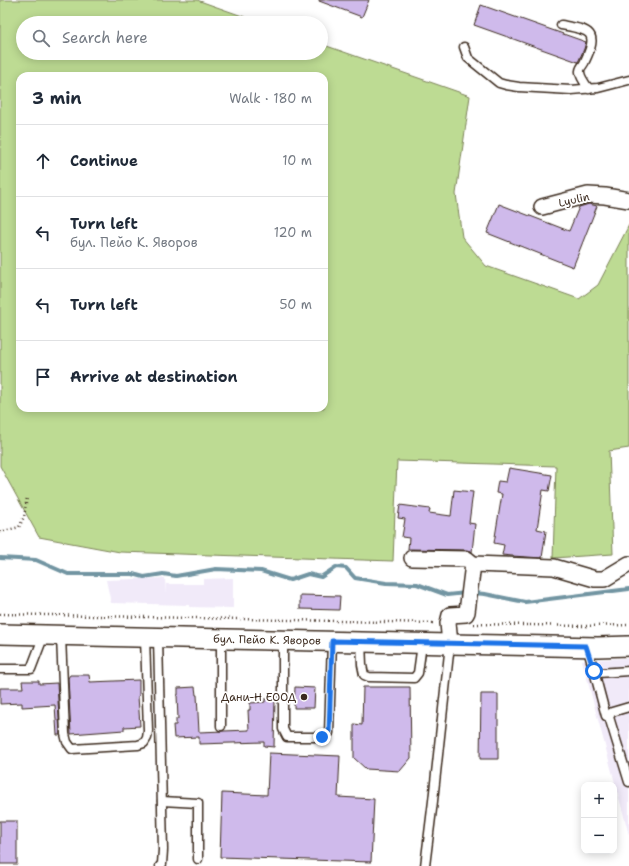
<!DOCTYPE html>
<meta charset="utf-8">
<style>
:root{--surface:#fff;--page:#f6f6f7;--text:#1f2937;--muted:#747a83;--line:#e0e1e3}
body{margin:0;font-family:"Shantell Sans",sans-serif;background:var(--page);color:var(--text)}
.controls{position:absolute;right:12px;bottom:12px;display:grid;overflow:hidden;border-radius:8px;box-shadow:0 2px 10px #0003}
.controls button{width:36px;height:36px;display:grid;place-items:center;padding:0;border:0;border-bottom:1px solid var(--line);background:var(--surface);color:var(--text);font:20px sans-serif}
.stop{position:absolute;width:12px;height:12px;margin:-9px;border:3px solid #1a73e8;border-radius:50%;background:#fff}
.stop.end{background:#1a73e8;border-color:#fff;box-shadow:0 1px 4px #0008}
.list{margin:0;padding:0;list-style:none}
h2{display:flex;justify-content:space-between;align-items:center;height:52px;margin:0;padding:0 16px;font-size:17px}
h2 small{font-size:13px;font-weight:400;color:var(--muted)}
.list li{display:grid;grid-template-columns:26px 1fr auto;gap:12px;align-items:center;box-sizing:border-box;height:72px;padding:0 16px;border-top:1px solid var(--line)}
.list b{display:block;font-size:15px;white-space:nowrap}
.list p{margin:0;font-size:13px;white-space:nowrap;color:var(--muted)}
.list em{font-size:13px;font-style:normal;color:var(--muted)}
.icon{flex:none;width:22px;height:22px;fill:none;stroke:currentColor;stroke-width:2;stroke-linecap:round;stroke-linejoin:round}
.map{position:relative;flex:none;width:629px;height:866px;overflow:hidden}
.search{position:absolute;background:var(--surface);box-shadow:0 2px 10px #0003;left:16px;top:16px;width:312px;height:44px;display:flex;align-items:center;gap:10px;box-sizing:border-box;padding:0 14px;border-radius:22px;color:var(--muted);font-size:15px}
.panel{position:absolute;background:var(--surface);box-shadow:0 2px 10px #0003;left:16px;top:72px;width:312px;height:340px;border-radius:12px}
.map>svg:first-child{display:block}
.built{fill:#f1eaf9}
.green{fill:#bddb93;stroke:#7c8258;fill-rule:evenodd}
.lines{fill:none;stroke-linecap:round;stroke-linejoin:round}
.stream{stroke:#7295a2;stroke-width:4}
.building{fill:#cfbaeb;stroke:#3b2a1e}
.service-casing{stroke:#3b2a1e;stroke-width:11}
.minor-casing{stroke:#3b2a1e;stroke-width:18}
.tertiary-casing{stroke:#3b2a1e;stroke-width:22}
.path{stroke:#3b2a1e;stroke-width:2.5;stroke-dasharray:1 3;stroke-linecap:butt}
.service{stroke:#fff;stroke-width:8}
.minor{stroke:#fff;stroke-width:15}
.tertiary{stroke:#fff;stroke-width:19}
.route{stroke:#1a73e8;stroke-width:5}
.poi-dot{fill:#3b2a1e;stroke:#fff;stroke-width:1.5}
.labels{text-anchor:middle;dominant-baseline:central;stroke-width:3.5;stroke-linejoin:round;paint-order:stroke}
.street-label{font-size:11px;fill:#3b2a1e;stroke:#fff}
.poi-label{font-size:11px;fill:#3b2a1e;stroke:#fff;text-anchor:end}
</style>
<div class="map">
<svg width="629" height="866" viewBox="0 0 629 866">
<rect width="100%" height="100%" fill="#fff"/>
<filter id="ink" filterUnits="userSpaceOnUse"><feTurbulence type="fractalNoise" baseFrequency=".025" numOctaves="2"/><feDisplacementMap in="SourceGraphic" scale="8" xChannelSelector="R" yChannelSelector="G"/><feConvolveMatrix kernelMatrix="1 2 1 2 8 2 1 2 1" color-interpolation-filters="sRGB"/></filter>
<g filter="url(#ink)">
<!-- built -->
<g class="built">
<path d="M165,578L166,595V584H203V579L233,578V608L189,607V605L111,603L106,580Z"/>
<path d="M629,658V835L582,660Z"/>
</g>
<!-- green -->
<path class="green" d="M0,0H197L262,23H23V53H321V44L470,96L456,194L462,237L486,266L579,299L598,285L629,225V448L609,451L613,554L553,558L556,466L397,461L393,561L120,552L39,537L0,466ZM20,76H324V408H20Z"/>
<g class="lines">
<!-- stream -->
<g class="stream">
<path d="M0,558L36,560L68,574H133L144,577L163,574L176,576L216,569L261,571L290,580L308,574L321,577L336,567L346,568L355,578L386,583L417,584L447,595L466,593"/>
<path d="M473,593L485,594L525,602L629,589"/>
</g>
</g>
<!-- building -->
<g class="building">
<path d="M319,0H369L362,17L319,1Z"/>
<path d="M481,5L586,42L584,49L579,60L578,62L474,25Z"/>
<path d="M499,204L569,231L579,207L589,204L597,206L573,267L487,233Z"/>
<path d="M509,468L552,475L549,491L543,490L537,529L546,531L542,558L512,556L502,555L504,545L494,543L502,494L496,493L498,481L506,482Z"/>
<path d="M454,490L473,492L469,523L475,524L472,552L467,550L408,549L409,538L402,537L405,519L398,518L400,505L430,509L429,513L451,516Z"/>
<path d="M300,595L340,596L339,610L300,609Z"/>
<path d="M70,675H89L90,682L139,680V696H138L140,726L124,727V730L71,734L68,678Z"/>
<path d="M22,681H39V684L57,683L60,735H57L55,705L22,707V703L0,704V688H23Z"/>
<path d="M195,687L196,695H197L199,732L249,730L248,710H250V703L265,702V699H275L274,747L264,746V742L199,744V737L174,738L173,725H176V719H178L177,695H178V688Z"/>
<path d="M295,687L315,688L314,708H294Z"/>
<path d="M363,687H410L411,758L400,771L366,769L354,758V724L362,725Z"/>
<path d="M481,694H498V759H480Z"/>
<path d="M269,753L340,756L338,797L374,799L371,862L220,857L222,793L267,795Z"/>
<rect x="0" y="821" width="17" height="43"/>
</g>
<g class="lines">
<!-- service casing -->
<g class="service-casing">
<g id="service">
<path d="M561,25C588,30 600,30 585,61C584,65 579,68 580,72C580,76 586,85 589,89"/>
<path d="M464,47L468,58L499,83L506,85L519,87L571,90L583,89L598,88L629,80"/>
<path d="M61,636L65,734L67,742L72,749L138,745L144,743L147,738L148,731L145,637"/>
<path d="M158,638L163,850L162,864L160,866"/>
<path d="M221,639V726"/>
<path d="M283,640V729L287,737H323L329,733L332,641"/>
<path d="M361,642L362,665L364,675L369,677L414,678L418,673L422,644"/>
<path d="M587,647L594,671L598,673L629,671"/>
<path d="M0,669H31L44,635"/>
<path d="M594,671L606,716L609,717"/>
<path d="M629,707L612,712L609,717L629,782"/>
<path d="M162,801L198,803V859"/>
<path d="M425,866L433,801L450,644"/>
</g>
</g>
<!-- minor casing -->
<g class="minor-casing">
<g id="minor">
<path d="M542,207L588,195L605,196L629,200"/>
<path d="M412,558L467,559L473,564L554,567L595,579H604L629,564"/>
<path d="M450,644L448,623L450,615L466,614L467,612L473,564"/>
</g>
</g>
<!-- tertiary casing -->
<g class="tertiary-casing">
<path id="tertiary" d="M0,634L450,644L598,647L629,646"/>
</g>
<!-- path -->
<g class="path">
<path d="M0,532L19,527L24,517L27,497"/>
<path d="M0,614L435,623"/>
<path d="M474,624L582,626L629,625"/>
</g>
<!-- service -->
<use href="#service" class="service"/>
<!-- minor -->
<use href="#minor" class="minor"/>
<!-- tertiary -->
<use href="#tertiary" class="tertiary"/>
</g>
</g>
<g class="lines" filter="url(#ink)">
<!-- route -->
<path class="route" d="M322,737L329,733L332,641L586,646L594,671"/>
</g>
<!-- markers -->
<circle class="poi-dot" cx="304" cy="697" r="4"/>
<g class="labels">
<!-- street labels -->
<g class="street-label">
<text transform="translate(574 200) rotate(-13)">Lyulin</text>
<text transform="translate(267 640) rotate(1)">бул. Пейо К. Яворов</text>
</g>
<!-- poi labels -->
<g class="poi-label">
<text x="296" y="697">Дани-Н ЕООД</text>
</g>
</g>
</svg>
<div class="controls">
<button>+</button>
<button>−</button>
</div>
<div class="stop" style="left:594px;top:671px"></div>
<div class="stop end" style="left:322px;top:737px"></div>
<div class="search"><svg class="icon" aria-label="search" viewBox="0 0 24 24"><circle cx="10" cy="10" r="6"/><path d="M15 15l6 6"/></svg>Search here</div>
<section class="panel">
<h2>3 min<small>Walk · 180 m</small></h2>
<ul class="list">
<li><svg class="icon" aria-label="ahead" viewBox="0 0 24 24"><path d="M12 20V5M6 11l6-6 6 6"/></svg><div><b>Continue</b></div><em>10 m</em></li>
<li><svg class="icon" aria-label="left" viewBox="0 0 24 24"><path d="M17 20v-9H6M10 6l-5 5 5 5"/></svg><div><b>Turn left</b><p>бул. Пейо К. Яворов</p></div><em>120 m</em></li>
<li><svg class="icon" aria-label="left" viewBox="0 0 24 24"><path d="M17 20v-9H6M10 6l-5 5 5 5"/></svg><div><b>Turn left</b></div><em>50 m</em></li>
<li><svg class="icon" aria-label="arrive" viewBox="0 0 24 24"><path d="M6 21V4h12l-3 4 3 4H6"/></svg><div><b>Arrive at destination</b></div></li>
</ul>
</section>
</div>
